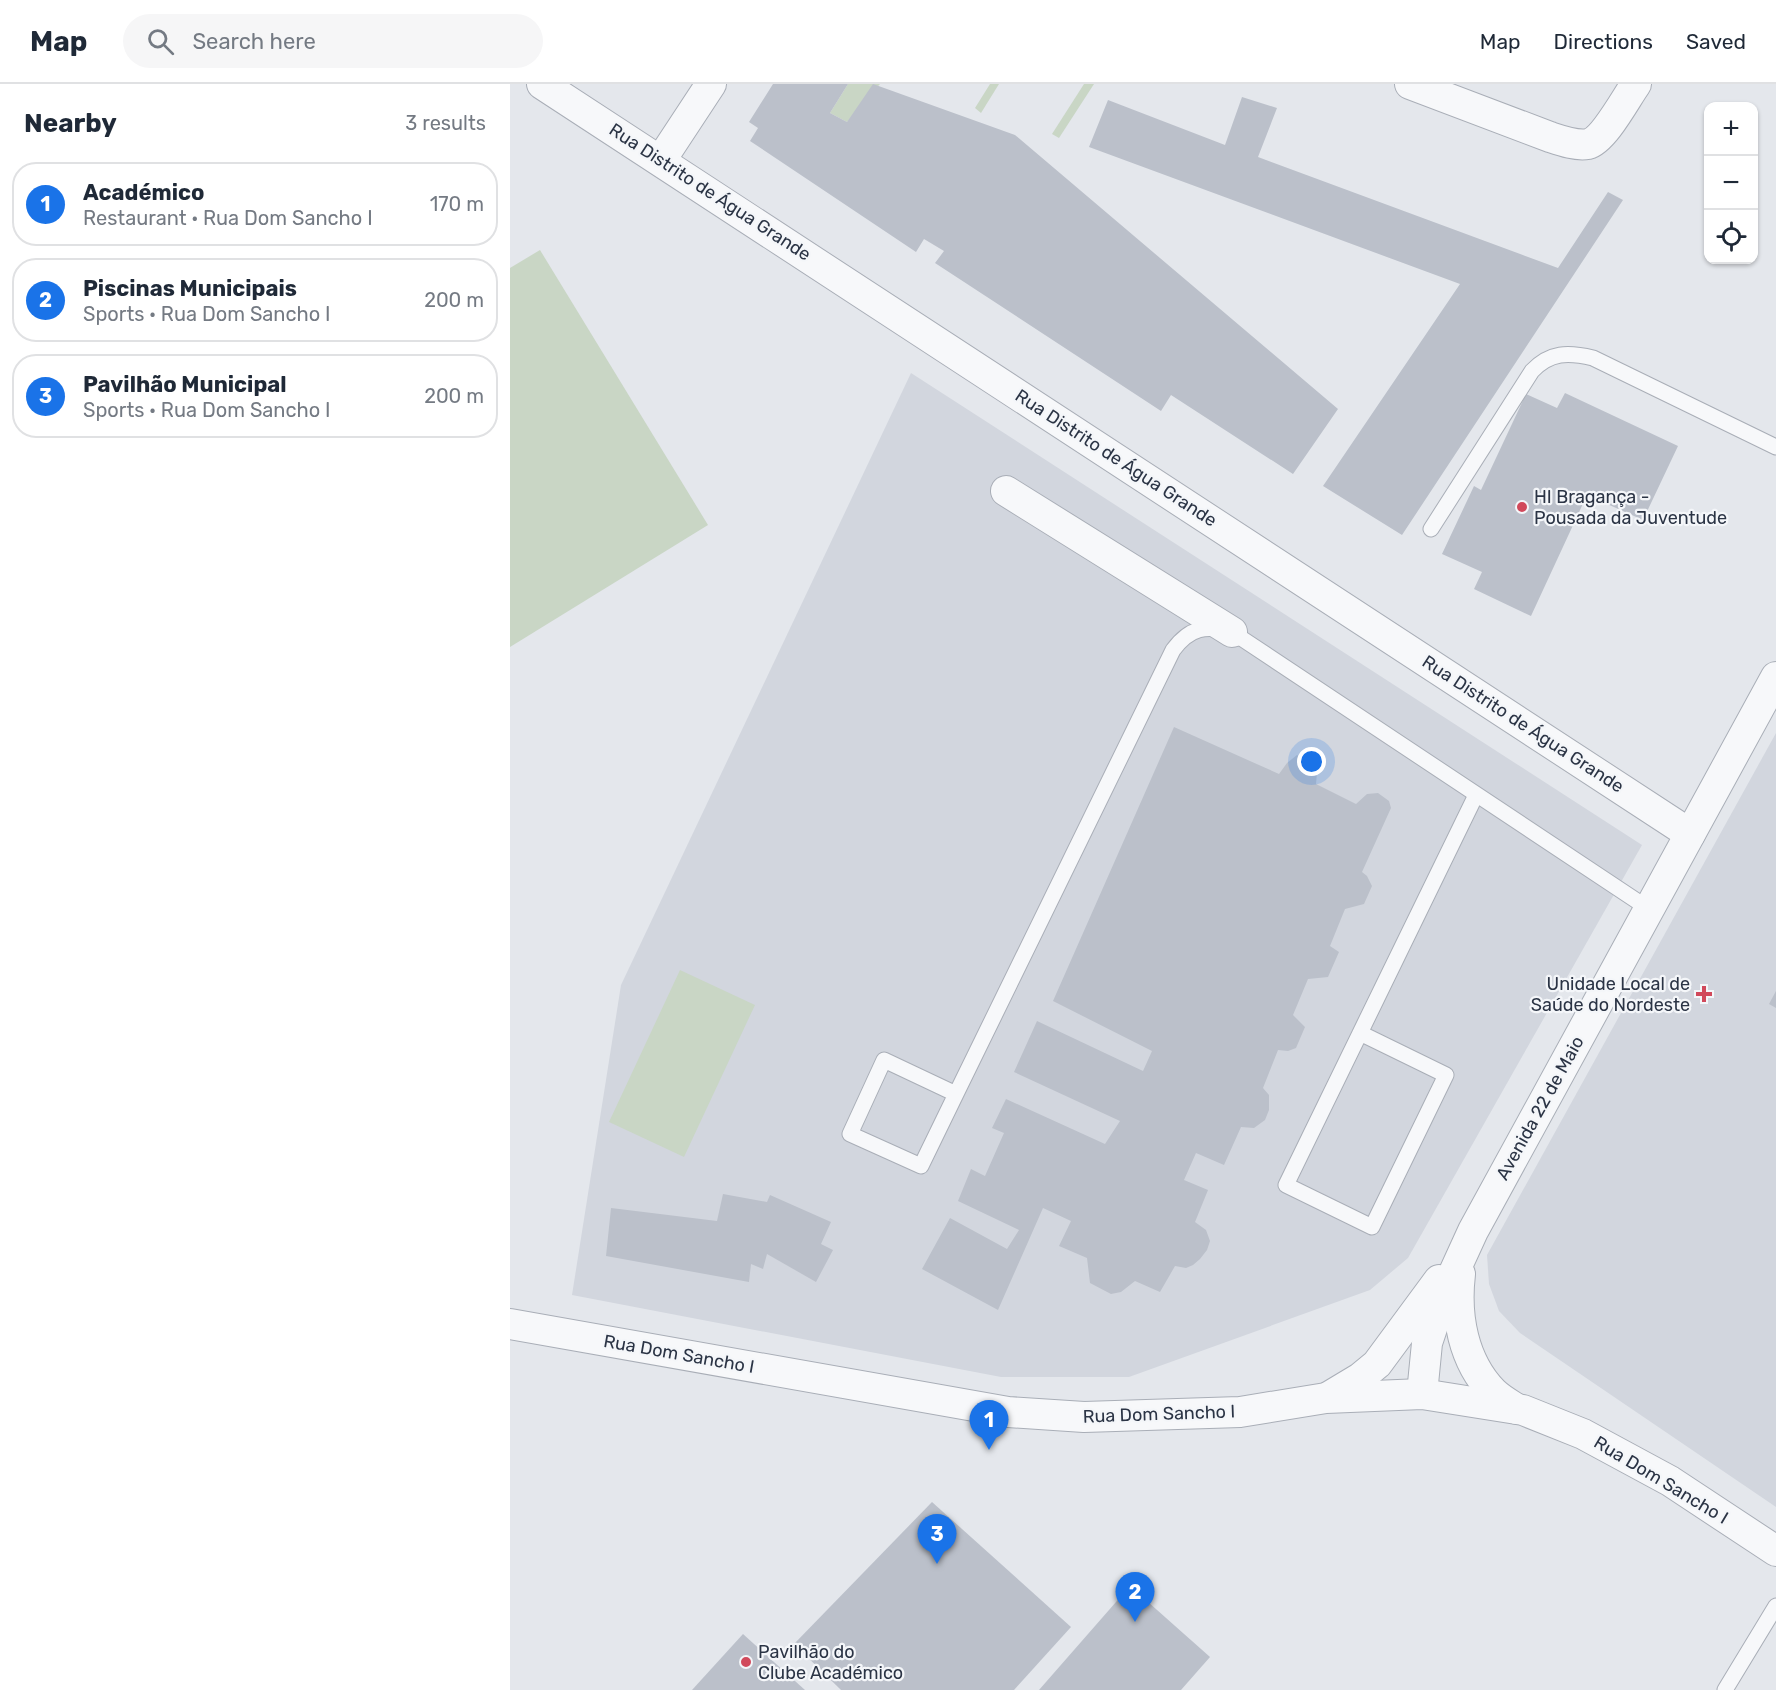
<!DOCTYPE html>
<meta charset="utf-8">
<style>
:root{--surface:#fff;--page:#f6f6f7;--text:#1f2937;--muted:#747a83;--line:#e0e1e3;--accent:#1a73e8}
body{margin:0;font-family:Rubik,sans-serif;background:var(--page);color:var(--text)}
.controls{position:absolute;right:18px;top:18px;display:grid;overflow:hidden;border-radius:12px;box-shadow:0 2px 4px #0004}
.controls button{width:54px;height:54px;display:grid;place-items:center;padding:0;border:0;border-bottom:2px solid var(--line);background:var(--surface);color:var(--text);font:30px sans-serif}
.you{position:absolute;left:802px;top:678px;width:21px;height:21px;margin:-15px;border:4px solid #fff;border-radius:50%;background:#1a73e8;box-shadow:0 0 0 9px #1a73e833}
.badge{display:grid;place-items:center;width:39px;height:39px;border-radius:50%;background:var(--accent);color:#fff;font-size:20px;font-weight:700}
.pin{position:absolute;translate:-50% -50px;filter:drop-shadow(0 2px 3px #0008)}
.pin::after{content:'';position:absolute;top:32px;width:21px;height:18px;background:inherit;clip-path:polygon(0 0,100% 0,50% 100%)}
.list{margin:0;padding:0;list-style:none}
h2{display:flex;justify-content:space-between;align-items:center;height:78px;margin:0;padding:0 24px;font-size:26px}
h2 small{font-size:20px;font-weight:400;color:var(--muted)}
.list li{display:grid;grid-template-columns:39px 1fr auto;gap:18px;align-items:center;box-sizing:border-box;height:84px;margin:0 12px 12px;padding:0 12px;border:2px solid var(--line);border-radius:24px}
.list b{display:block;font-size:22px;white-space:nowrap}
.list p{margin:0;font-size:20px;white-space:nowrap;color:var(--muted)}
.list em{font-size:20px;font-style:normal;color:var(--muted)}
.icon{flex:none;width:33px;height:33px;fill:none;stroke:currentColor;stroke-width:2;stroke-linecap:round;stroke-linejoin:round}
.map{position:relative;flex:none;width:1266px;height:1606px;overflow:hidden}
header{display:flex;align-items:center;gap:36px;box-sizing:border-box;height:84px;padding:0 30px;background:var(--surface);border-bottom:2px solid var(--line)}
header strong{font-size:28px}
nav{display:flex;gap:33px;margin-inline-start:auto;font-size:21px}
.search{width:420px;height:54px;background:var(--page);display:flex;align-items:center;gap:15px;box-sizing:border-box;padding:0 21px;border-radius:33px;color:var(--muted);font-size:22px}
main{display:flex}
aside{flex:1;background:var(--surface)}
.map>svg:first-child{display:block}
.built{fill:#d2d6de}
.green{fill:#c9d6c5}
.building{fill:#bbc0ca}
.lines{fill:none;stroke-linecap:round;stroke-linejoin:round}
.lane-casing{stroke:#a9aeb7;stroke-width:17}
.street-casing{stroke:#a9aeb7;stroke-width:32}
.lane{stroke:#f7f8fa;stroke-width:15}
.street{stroke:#f7f8fa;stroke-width:30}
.poi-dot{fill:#d1495b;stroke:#f4f6f9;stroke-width:2}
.labels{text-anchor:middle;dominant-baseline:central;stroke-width:4.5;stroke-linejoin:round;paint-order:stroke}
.street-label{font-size:18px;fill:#2b3445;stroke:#f4f6f9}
.poi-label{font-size:18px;fill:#2b3445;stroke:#f4f6f9;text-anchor:start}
</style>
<header>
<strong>Map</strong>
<div class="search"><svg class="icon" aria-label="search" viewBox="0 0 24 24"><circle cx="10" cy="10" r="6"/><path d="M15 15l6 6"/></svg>Search here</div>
<nav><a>Map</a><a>Directions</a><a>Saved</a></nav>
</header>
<main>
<aside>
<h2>Nearby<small>3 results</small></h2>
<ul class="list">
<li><span class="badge">1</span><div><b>Académico</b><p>Restaurant · Rua Dom Sancho I</p></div><em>170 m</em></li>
<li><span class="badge">2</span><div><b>Piscinas Municipais</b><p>Sports · Rua Dom Sancho I</p></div><em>200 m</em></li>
<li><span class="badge">3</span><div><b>Pavilhão Municipal</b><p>Sports · Rua Dom Sancho I</p></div><em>200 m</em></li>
</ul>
</aside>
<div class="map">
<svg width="1266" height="1606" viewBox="0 0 1266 1606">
<rect width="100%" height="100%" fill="#e4e7ec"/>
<!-- built -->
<g class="built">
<path d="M401,289L1132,761L898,1174L860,1206L619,1293H491L62,1211L111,901Z"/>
<path d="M1266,649V1423L1010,1249L989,1227L979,1200L977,1171Z"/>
</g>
<!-- green -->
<g class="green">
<path d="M338,0H370L337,38L320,29Z"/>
<path d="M480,0H489L471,29L465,24Z"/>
<path d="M574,0H584L549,54L542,50Z"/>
<path d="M30,166L198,441L0,563V184Z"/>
<path d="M170,886L245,921L174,1073L99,1038Z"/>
</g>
<!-- building -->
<g class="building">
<path d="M263,0H338L320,29L337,38L363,0L505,51L828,325L783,390L661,311L651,327L425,179L434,167L414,155L406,168L240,57L248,44L239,38Z"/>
<path d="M732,13L767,24L748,73L1048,184L1098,108L1113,116L892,451L813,402L950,200L579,63L598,16L715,61Z"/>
<path d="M1055,309L1168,362L1133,436L1077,411L1021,532L964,505L972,488L932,470L964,402L971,406L1016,310L1047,324Z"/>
<path d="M664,643L769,690L777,679L787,671L805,680L807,689L806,700L846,720L857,710L868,709L879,717L881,724L852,788L857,792L862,802L854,820L835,825L820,862L829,868L818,893L798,895L783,931L795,943L786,964L778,967L768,966L753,1004L759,1011V1026L755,1036L744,1044L731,1043L714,1081L686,1069L674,1096L698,1106L685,1138L696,1146L700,1157L697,1166L690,1175L683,1181L676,1184L665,1182L650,1208L625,1197L611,1208L601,1210L580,1199L577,1174L549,1162L561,1137L533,1124L488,1226L412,1185L440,1134L497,1165L509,1146L448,1117L461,1085L475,1092L494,1049L482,1044L496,1015L595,1060L610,1037L504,988L527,937L633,987L642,967L543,917Z"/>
<path d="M1266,907V924L1259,920Z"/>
<path d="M213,1110L257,1118L260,1111L321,1138L311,1160L323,1166L306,1198L257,1170L253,1185L241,1180L239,1198L96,1172L101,1124L207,1137Z"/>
<path d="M422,1418L561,1543L504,1606H331L284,1560Z"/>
<path d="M620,1502L700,1573L671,1606H529Z"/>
<path d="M233,1550L295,1606H182Z"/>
</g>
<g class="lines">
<!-- lane casing -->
<g class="lane-casing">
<g id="lane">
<path d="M921,445L1022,287C1040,268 1058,268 1083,274L1266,363"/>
<path d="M850,949L936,991L862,1143L776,1101L966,711"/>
<path d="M446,1010L374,976L340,1050L411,1082L446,1010L663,566C680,543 696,541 722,548L1139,825"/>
<path d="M1215,1606L1266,1522"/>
</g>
</g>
<!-- street casing -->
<g class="street-casing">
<g id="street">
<path d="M32,0L1180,750"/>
<path d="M900,0L1040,53C1052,57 1066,62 1078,60C1094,56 1116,14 1126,0"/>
<path d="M151,76L201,0"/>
<path d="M496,407L722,548"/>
<path d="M950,1190C945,1232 953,1277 983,1308C990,1315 999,1320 1007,1325"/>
<path d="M0,1240L498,1328L574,1333L730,1328L816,1314L912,1310L1013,1326L1073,1350L1160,1397L1266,1467"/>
<path d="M912,1310L917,1259L931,1217L963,1147L1266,593"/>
<path d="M820,1312L850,1294L867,1280L929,1196"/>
</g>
</g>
<!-- lane -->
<use href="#lane" class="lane"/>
<!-- street -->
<use href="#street" class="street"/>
</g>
<!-- markers -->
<g class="poi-dot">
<circle cx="1012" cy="423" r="6"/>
<path d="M1191 901h6v6h6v6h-6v6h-6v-6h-6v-6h6z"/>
<circle cx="236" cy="1578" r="6"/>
</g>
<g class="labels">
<!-- street labels -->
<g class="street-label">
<text transform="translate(200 108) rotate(33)">Rua Distrito de Água Grande</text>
<text transform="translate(606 374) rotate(33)">Rua Distrito de Água Grande</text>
<text transform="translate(1013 640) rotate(33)">Rua Distrito de Água Grande</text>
<text transform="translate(1030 1024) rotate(-61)">Avenida 22 de Maio</text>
<text transform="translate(169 1270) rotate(10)">Rua Dom Sancho I</text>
<text transform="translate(649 1330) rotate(-2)">Rua Dom Sancho I</text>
<text transform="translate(1151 1396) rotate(31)">Rua Dom Sancho I</text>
</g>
<!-- poi labels -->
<g class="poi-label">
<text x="1024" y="413">HI Bragança -<tspan x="1024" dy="21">Pousada da Juventude</tspan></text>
<text x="1180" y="900" text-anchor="end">Unidade Local de<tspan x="1180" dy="21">Saúde do Nordeste</tspan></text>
<text x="248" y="1568">Pavilhão do<tspan x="248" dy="21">Clube Académico</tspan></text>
</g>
</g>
</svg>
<div class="controls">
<button>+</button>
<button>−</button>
<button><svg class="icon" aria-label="locate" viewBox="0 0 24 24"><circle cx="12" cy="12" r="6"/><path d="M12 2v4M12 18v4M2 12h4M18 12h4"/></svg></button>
</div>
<div class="you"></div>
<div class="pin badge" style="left:479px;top:1366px">1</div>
<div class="pin badge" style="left:625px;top:1538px">2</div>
<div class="pin badge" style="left:427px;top:1480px">3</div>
</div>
</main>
